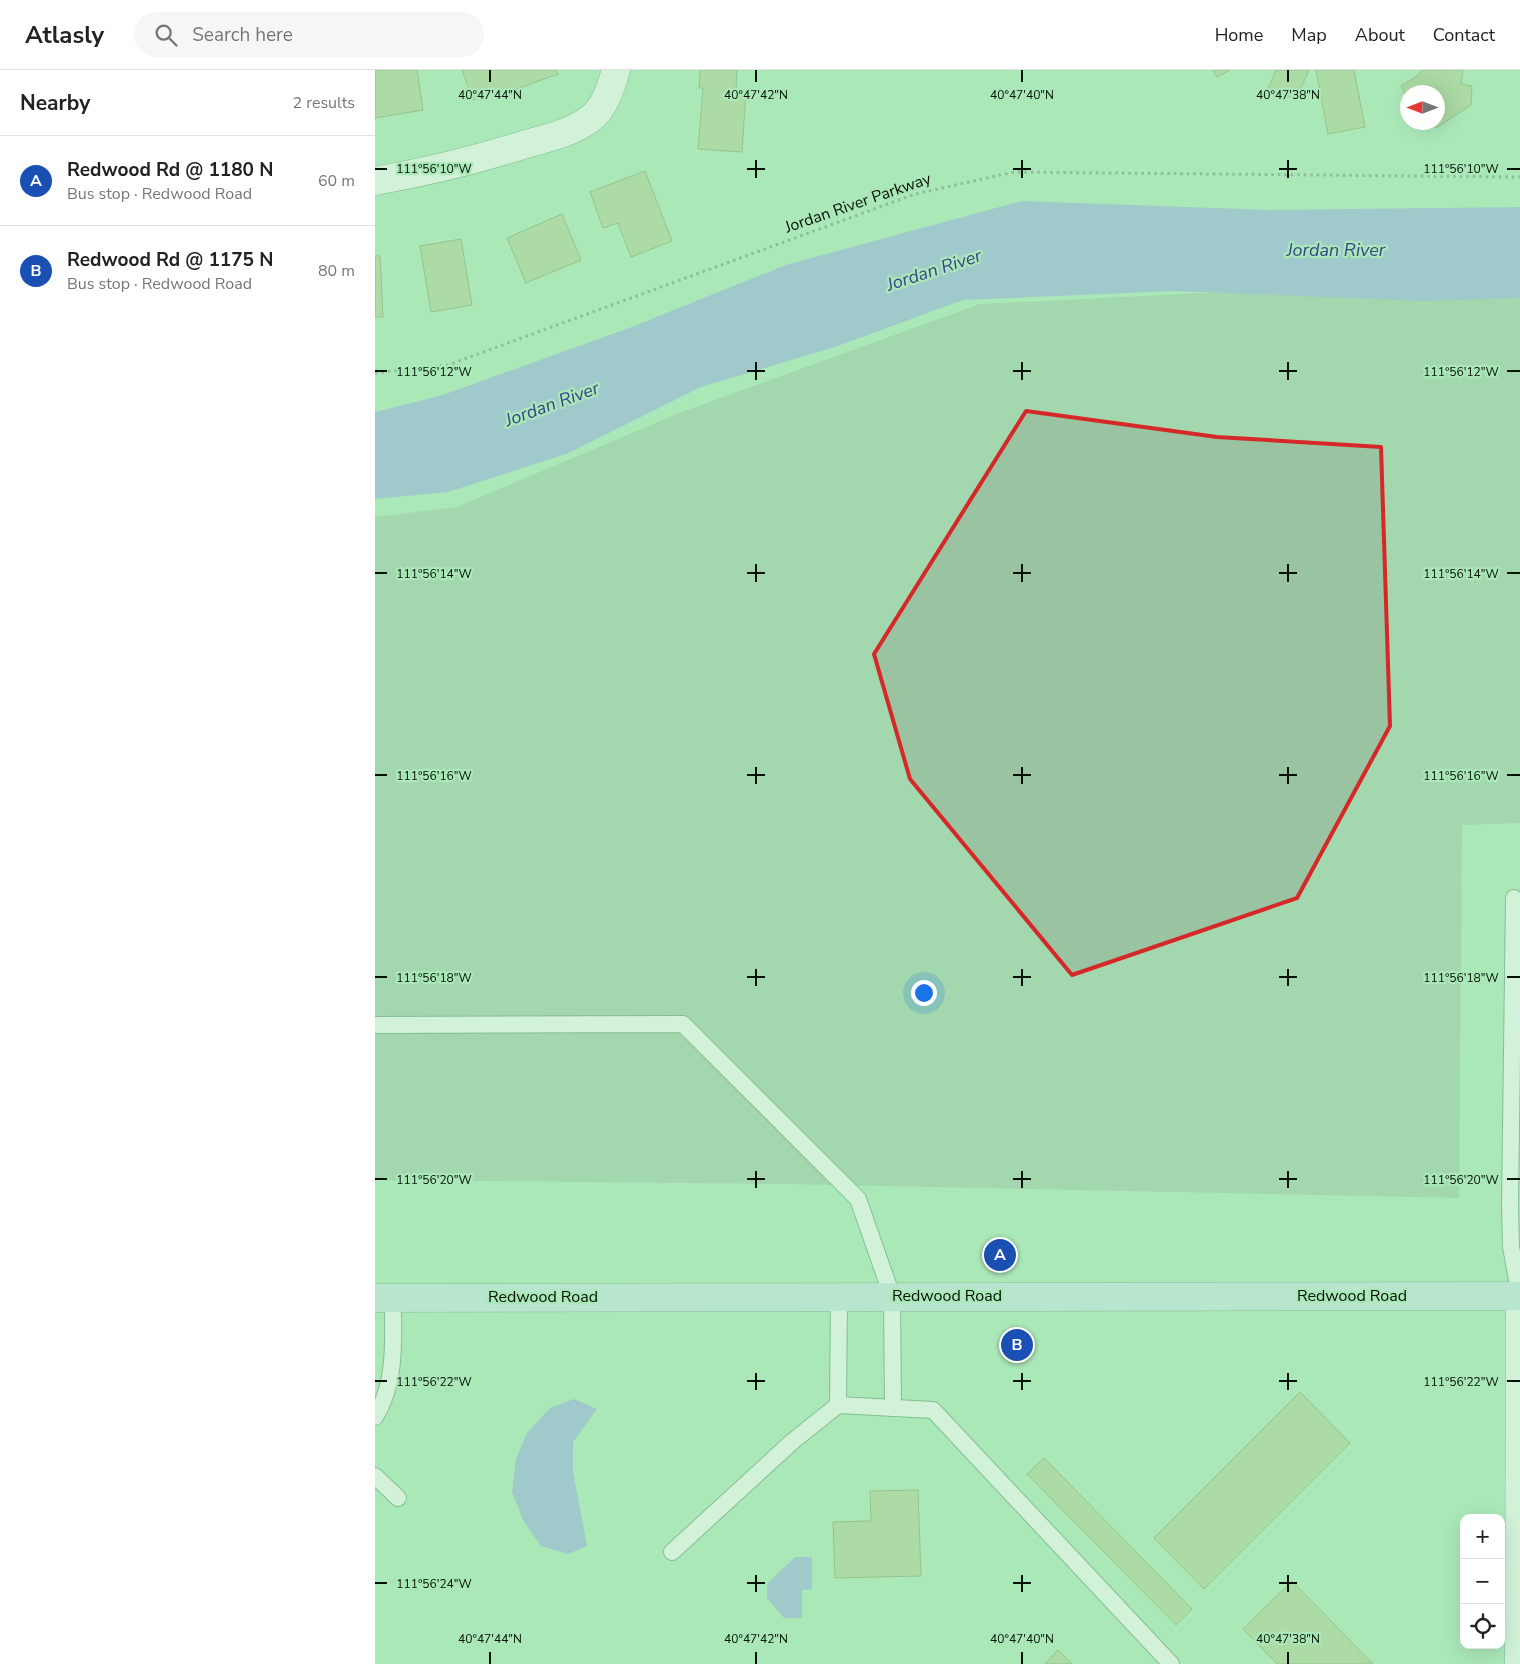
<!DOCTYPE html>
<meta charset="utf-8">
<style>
:root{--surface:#fff;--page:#f6f6f6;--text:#222;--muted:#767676;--line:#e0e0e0;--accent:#d93025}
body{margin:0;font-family:"Nunito Sans",sans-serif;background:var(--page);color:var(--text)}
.controls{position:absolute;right:15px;bottom:15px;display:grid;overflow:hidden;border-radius:10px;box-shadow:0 5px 20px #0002}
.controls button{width:45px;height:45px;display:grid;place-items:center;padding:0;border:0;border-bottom:1px solid var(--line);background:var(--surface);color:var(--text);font:25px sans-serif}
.compass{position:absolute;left:1025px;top:15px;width:45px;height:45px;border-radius:50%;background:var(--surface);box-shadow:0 5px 20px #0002;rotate:270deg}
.you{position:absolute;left:548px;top:922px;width:18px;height:18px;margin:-12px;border:4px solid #fff;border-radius:50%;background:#1a73e8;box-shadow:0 0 0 8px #1a73e833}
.badge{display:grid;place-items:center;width:32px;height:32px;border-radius:50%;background:var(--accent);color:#fff;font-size:16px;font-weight:700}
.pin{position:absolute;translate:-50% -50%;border:2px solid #fff;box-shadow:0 1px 5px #0006}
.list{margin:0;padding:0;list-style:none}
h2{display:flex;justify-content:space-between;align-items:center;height:65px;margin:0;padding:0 20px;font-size:21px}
h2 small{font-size:16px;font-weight:400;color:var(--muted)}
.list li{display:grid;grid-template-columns:32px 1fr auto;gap:15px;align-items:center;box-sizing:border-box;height:90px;padding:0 20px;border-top:1px solid var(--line)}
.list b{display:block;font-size:19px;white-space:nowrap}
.list p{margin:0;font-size:16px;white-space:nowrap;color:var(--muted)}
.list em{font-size:16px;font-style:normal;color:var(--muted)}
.icon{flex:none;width:28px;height:28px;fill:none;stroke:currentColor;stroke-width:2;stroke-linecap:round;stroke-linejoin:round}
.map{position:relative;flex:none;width:1145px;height:1594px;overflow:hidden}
header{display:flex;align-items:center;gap:30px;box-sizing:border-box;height:70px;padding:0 25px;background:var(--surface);border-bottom:1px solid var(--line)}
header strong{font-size:24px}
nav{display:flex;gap:28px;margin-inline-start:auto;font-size:18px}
.search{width:350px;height:45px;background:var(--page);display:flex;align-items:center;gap:12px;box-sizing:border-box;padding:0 18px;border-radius:28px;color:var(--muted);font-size:19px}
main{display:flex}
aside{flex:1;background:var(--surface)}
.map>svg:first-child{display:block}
.green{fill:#99c3a1}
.water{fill:#90a4e1}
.building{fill:#adcd8f;stroke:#79975b}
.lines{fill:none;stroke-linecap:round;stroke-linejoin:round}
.lane-casing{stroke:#548d61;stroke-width:18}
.street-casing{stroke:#548d61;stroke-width:29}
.secondary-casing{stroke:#548d61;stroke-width:29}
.path{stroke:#638d6c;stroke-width:3;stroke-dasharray:2.5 4;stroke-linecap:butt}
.lane{stroke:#fff;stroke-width:16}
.street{stroke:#fff;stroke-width:28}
.secondary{stroke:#c8e3e8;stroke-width:28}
.marked{fill:none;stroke:#d62828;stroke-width:4;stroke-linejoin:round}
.ticks{fill:none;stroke:#001003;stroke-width:2}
.labels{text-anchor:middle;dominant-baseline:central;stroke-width:4.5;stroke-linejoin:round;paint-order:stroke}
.street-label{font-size:16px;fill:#001003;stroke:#abe8b8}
.water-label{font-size:18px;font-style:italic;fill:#33448c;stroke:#abe8b8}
.ticks-label{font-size:12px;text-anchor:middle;fill:#001003;stroke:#abe8b8;stroke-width:4.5;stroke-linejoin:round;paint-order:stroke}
</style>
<header>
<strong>Atlasly</strong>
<div class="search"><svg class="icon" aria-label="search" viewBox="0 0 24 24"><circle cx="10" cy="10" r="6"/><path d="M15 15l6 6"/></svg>Search here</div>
<nav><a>Home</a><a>Map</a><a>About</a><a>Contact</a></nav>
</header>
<main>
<aside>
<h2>Nearby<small>2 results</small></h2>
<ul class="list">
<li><span class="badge" style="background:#1a4fb4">A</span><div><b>Redwood Rd @ 1180 N</b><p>Bus stop · Redwood Road</p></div><em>60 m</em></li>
<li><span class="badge" style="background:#1a4fb4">B</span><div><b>Redwood Rd @ 1175 N</b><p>Bus stop · Redwood Road</p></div><em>80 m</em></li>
</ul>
</aside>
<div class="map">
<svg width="1145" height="1594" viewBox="0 0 1145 1594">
<rect width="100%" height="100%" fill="#abe8b8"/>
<!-- green -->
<path class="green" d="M869,221L1145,227V753L1087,755L1084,1128L409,1114L0,1110V447L82,437L304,343L605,234Z"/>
<!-- water -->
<g class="water">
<path d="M647,131L893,140L1145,137V228L1048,231L799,221L588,230L460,277L326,317L194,383L73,422L0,429V342L68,325L254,258L411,195Z"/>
<path d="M199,1329L222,1339L198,1372V1402L212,1476L193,1484L166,1476L148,1450L137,1422L141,1389L152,1363L175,1338Z"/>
<path d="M420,1487H437V1519L427,1520V1548H409L392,1528V1514Z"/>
</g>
<!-- building -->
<g class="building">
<path d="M0,0H42L48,40L0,48Z"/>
<path d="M87,0H181L183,4L125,25L124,21L98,30Z"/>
<path d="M325,0H362L361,20L371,21L367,82L323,79L328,18H324Z"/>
<path d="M838,0H855L842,7Z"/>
<path d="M901,0H934L921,29L893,19Z"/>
<path d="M941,0H979L990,57L953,64Z"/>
<path d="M1046,0H1088L1086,14L1097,16L1096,35L1061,58L1058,52H1062V22H1032V28L1026,16L1045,4Z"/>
<path d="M270,101L297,171L256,187L243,153L228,158L215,122Z"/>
<path d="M187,144L206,190L151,213L132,168Z"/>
<path d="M86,169L97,235L56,242L45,176Z"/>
<path d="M0,186H5L8,247H0Z"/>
<path d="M925,1322L975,1373L829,1519L779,1468Z"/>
<path d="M669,1388L817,1539L801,1555L652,1404Z"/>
<path d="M543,1420L546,1506L460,1508L458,1452L496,1451L495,1421Z"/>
<path d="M917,1511L998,1594H902L868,1559Z"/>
<path d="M683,1580L697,1594H670Z"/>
</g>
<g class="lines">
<!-- lane casing -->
<g class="lane-casing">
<g id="lane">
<path d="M1139,828L1135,1135L1136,1177L1145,1226"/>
<path d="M0,955L308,954L483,1129L517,1226L518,1338"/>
<path d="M463,1335L464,1226"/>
<path d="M0,1347C22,1312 18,1268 18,1228"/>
<path d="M0,1406L23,1428"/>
<path d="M297,1482L418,1371L463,1335L558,1340L796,1594"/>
</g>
</g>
<!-- street casing -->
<g class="street-casing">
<g id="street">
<path d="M0,111C52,102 101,90 151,74C173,68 196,63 215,49C230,38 236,17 241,0"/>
<path d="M1144,1594L1145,1226"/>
</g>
</g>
<!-- secondary casing -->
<g class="secondary-casing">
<path id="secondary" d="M0,1228L1145,1226"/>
</g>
<!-- path -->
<path class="path" d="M0,303L73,295L540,124L639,102L1145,107"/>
<!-- lane -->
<use href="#lane" class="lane"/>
<!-- street -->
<use href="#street" class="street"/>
<!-- secondary -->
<use href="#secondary" class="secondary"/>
</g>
<!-- marked area -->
<path d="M0 0H1145V1594H0ZM651,341L842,367L1006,377L1015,656L922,828L697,905L535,709L499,584Z" fill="#abe8b8" fill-opacity=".55" fill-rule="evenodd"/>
<path class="marked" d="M651,341L842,367L1006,377L1015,656L922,828L697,905L535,709L499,584Z"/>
<!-- ticks -->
<path class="ticks" d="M115,0V12M381,0V12M647,0V12M913,0V12M381,90V108M647,90V108M913,90V108M0,99H12M372,99H390M638,99H656M904,99H922M1132,99H1145M381,292V310M647,292V310M913,292V310M0,301H12M372,301H390M638,301H656M904,301H922M1132,301H1145M381,494V512M647,494V512M913,494V512M0,503H12M372,503H390M638,503H656M904,503H922M1132,503H1145M381,697V714M647,697V714M913,697V714M0,705H12M372,705H390M638,705H656M904,705H922M1132,705H1145M381,899V916M647,899V916M913,899V916M0,907H12M372,907H390M638,907H656M904,907H922M1132,907H1145M381,1101V1118M647,1101V1118M913,1101V1118M0,1109H12M372,1109H390M638,1109H656M904,1109H922M1132,1109H1145M381,1303V1320M647,1303V1320M913,1303V1320M0,1311H12M372,1311H390M638,1311H656M904,1311H922M1132,1311H1145M381,1505V1522M647,1505V1522M913,1505V1522M0,1513H12M372,1513H390M638,1513H656M904,1513H922M115,1582V1594M381,1582V1594M647,1582V1594M913,1582V1594"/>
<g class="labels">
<!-- street labels -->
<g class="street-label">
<text transform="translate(483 133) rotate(-19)">Jordan River Parkway</text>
<text x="572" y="1226">Redwood Road</text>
<text x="977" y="1226">Redwood Road</text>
<text x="168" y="1227">Redwood Road</text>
</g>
<!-- water labels -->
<g class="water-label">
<text x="961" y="180">Jordan River</text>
<text transform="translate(559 200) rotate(-18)">Jordan River</text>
<text transform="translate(177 334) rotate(-20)">Jordan River</text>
</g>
</g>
<g class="ticks-label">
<text x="115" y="29">40°47'44"N</text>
<text x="381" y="29">40°47'42"N</text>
<text x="647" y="29">40°47'40"N</text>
<text x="913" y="29">40°47'38"N</text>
<text x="1086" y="103">111°56'10"W</text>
<text x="59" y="103">111°56'10"W</text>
<text x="1086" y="306">111°56'12"W</text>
<text x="59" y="306">111°56'12"W</text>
<text x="1086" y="508">111°56'14"W</text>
<text x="59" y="508">111°56'14"W</text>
<text x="1086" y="710">111°56'16"W</text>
<text x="59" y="710">111°56'16"W</text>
<text x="1086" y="912">111°56'18"W</text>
<text x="59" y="912">111°56'18"W</text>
<text x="1086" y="1114">111°56'20"W</text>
<text x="59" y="1114">111°56'20"W</text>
<text x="1086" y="1316">111°56'22"W</text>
<text x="59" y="1316">111°56'22"W</text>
<text x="59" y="1518">111°56'24"W</text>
<text x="115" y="1573">40°47'44"N</text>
<text x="381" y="1573">40°47'42"N</text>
<text x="647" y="1573">40°47'40"N</text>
<text x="913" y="1573">40°47'38"N</text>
</g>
</svg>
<div class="controls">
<button>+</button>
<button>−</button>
<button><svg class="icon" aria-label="locate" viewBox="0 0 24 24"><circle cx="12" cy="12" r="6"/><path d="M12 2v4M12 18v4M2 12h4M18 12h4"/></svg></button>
</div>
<svg class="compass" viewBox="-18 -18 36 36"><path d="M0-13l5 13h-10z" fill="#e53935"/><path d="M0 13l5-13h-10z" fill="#767676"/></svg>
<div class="you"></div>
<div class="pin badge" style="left:625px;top:1185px;background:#1a4fb4">A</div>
<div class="pin badge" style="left:642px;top:1275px;background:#1a4fb4">B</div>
</div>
</main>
